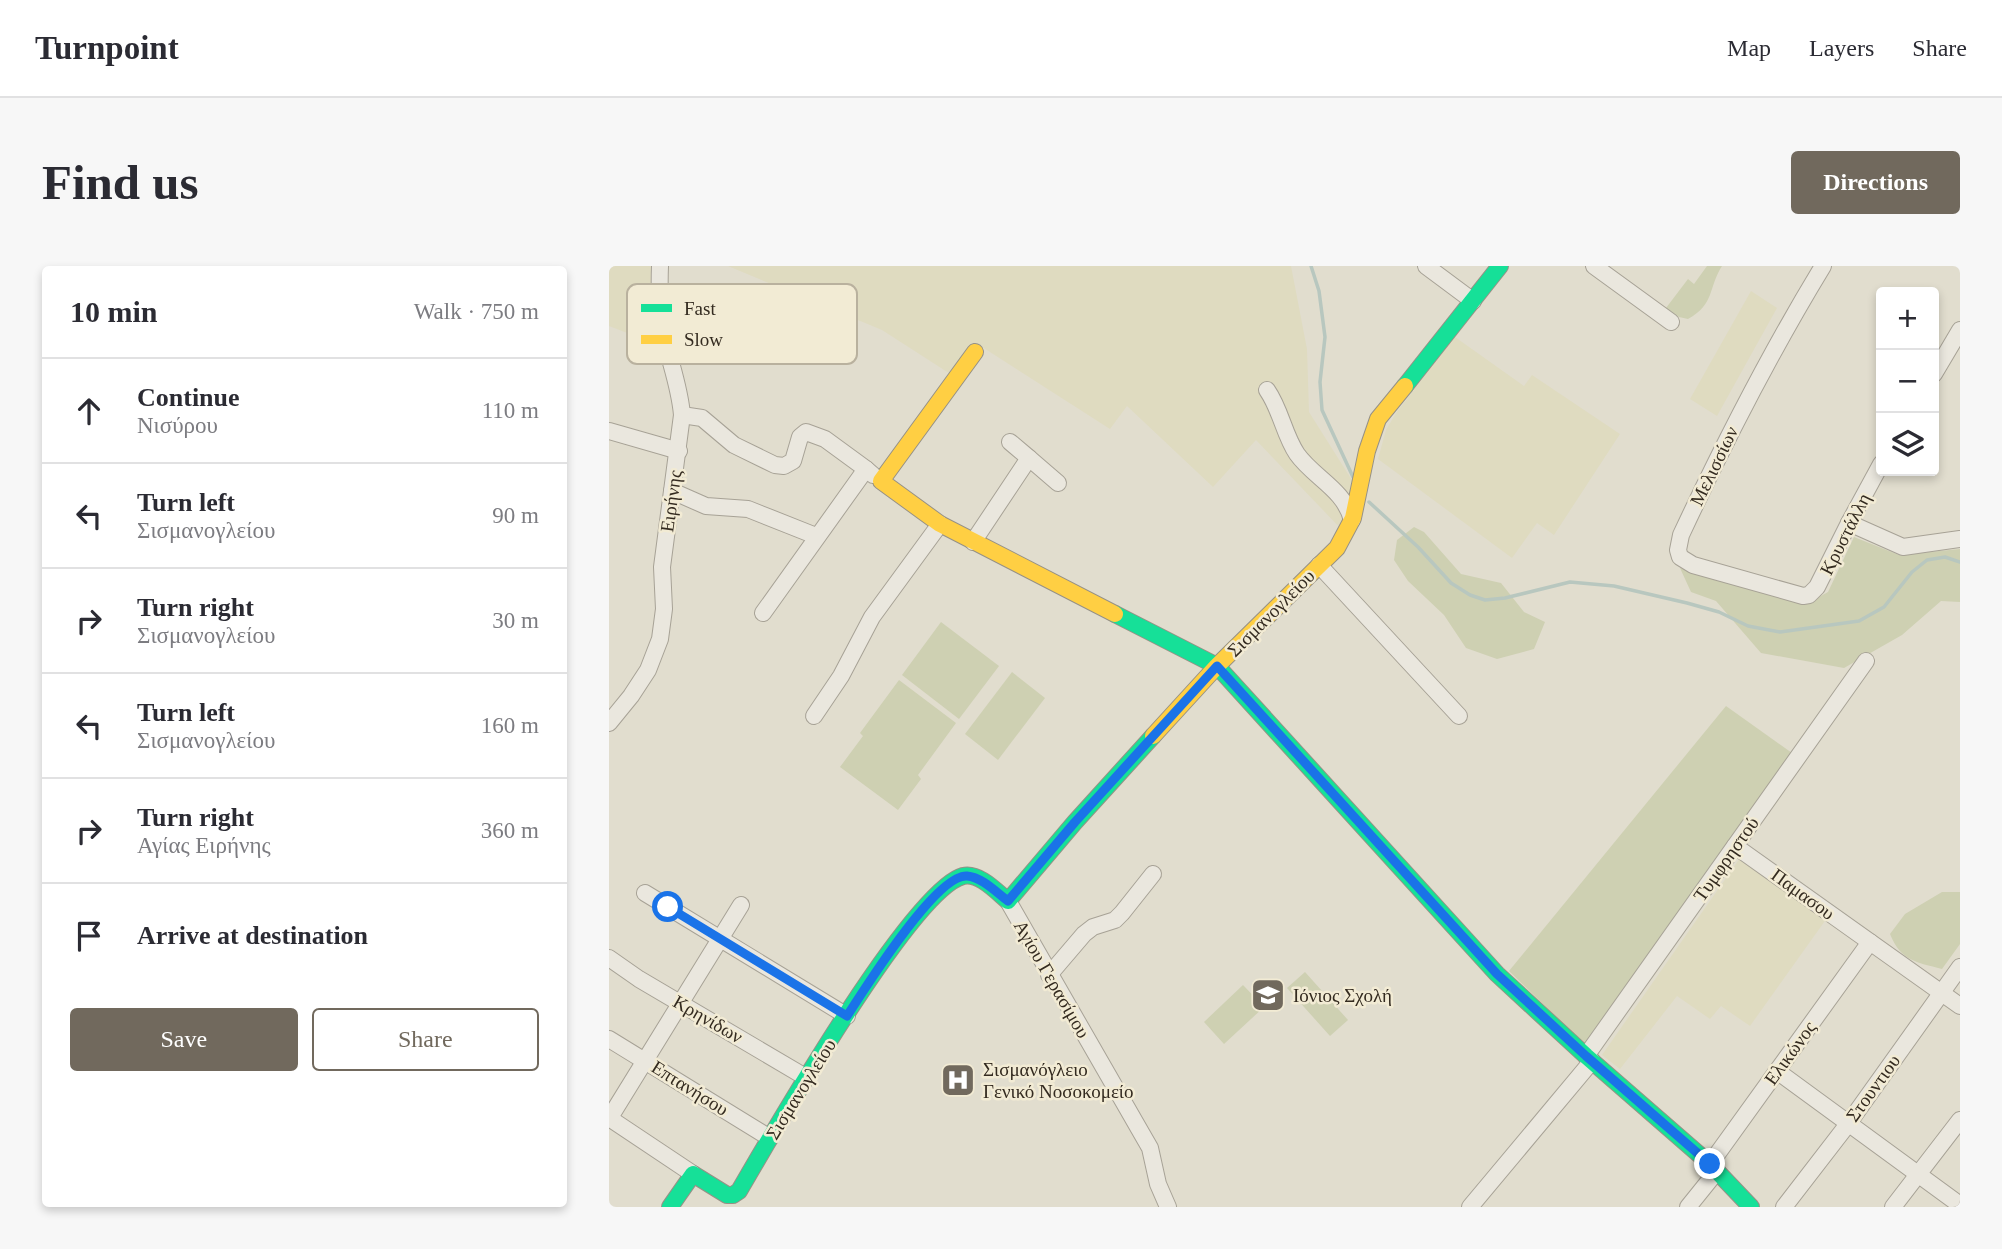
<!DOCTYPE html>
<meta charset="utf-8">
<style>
:root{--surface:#fff;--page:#f7f7f7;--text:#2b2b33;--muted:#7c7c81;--line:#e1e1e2;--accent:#71695d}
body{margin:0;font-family:Georgia,serif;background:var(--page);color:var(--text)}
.controls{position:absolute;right:21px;top:21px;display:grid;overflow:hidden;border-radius:7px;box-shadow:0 4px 10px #0003}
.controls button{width:63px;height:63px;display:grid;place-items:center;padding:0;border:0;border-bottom:2px solid var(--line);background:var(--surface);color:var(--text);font:35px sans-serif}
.stop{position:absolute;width:21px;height:21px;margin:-16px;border:5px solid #1a73e8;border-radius:50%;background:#fff}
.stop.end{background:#1a73e8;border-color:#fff;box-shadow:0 2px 7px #0008}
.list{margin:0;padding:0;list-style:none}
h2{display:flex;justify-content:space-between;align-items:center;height:91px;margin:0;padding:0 28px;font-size:30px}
h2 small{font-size:23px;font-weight:400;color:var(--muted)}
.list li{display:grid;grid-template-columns:46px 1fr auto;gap:21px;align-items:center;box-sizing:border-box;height:105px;padding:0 28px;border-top:2px solid var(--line)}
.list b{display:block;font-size:26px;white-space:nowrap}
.list p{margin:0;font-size:23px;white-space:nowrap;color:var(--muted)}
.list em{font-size:23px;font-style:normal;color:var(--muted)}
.actions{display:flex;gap:14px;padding:21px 28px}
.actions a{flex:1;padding:16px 0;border:2px solid var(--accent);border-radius:7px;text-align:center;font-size:24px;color:var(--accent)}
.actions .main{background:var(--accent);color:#fff}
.icon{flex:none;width:38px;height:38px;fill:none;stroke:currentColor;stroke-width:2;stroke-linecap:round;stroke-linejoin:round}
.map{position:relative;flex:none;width:1351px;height:941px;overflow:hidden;border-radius:7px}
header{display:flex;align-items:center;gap:42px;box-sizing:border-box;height:98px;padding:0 35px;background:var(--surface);border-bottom:2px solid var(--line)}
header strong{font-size:33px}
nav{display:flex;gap:38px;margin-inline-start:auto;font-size:24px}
.intro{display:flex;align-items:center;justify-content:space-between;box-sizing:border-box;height:168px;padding:0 42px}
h1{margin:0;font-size:49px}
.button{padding:18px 32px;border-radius:7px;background:var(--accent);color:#fff;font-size:24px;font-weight:700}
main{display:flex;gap:42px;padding:0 42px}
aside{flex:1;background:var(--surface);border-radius:7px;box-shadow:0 4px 10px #0003}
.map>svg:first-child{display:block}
.farmland{fill:#dfdbc0}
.green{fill:#ced0b2}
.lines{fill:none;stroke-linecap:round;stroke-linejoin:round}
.stream{stroke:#b8c7bf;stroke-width:3.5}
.street-casing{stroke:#a7a296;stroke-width:18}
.fast-casing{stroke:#969186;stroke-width:18}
.slow-casing{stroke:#969186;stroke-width:18}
.street{stroke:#eae7de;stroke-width:16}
.fast{stroke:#16e098;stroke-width:16}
.slow{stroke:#ffcf43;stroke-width:16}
.route{stroke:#1a73e8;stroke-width:9}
.labels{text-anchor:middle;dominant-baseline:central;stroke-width:5;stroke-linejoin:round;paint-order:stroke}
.street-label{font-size:19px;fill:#342b20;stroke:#f2ebd4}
.poi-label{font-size:19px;fill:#342b20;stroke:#f2ebd4;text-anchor:start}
.key{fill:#f2ebd4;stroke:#b9b19e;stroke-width:2}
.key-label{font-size:19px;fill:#342b20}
</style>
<header>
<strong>Turnpoint</strong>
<nav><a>Map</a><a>Layers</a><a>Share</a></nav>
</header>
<div class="intro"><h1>Find us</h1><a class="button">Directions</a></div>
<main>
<aside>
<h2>10 min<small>Walk · 750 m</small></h2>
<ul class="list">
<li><svg class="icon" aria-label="ahead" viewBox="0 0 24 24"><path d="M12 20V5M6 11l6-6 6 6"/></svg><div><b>Continue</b><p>Νισύρου</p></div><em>110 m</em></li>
<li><svg class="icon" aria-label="left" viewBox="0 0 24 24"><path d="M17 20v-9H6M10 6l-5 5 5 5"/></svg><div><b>Turn left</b><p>Σισμανογλείου</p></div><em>90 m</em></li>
<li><svg class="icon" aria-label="right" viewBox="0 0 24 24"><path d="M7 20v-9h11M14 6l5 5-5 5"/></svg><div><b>Turn right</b><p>Σισμανογλείου</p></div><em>30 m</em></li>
<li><svg class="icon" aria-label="left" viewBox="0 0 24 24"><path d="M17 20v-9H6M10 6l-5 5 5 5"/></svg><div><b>Turn left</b><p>Σισμανογλείου</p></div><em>160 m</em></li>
<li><svg class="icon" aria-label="right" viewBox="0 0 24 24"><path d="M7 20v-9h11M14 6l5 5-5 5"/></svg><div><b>Turn right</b><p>Αγίας Ειρήνης</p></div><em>360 m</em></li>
<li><svg class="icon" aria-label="arrive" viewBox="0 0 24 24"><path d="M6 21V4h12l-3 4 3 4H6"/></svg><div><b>Arrive at destination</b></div></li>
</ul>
<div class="actions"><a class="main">Save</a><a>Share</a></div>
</aside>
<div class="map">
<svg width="1351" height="941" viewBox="0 0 1351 941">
<rect width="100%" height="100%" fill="#e1ddce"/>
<!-- farmland -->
<g class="farmland">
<path d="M0,0H45L52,80L0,60Z"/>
<path d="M119,0H682L698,83L700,146L746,219L734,265L647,174L604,221L518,140L501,163L370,79L346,111L273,64Z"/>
<path d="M1142,25L1168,42L1108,150L1081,133Z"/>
<path d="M846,71L915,120L923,109L1011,168L945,269L928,257L903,292L769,193L777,164L787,147Z"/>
<path d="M1131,592L1218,652L1141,760L1112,740L1101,753L1068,730L1011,803L993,789Z"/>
</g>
<!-- green -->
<g class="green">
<path d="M1098,0H1113C1099,22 1106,38 1079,53L1070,51L1057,42L1079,13L1085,18Z"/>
<path d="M805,261L815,266L852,308L892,317L915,346L936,356L925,383L888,393L857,382L835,349L799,315L785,294L788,274Z"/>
<path d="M1245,271L1290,289L1351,283V336L1332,335L1293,369L1235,402L1152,387L1107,335L1082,326L1071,302L1199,337L1219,326Z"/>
<path d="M332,356L390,400L350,453L293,409Z"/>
<path d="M403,406L436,432L389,494L356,468Z"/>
<path d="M290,414L347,457L309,509L312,513L289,544L231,501L254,470L251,467Z"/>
<path d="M1117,440L1183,487L977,780L900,705Z"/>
<path d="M1333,626H1351V678L1333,703C1307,696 1292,695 1281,668L1296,648Z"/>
<path d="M696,706L739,754L721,770L678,722Z"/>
<path d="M634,719L655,741L615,778L595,756Z"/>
</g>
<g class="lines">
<!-- stream -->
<g class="stream">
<path d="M702,0L710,25L716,71L711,116L713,144L744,211"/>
<path d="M760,236L809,281L842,317L861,329L876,334L896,332L961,316L1005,320L1078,337L1110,346L1139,360L1171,366L1250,355L1275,341L1303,306L1318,294L1336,291L1351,296"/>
</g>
<!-- street casing -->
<g class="street-casing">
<g id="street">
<path d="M817,0L864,35"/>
<path d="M985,0L1062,56"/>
<path d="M1214,0C1161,87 1115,177 1072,269L1069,284L1071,291L1084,299L1194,330L1200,329L1208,321L1240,257L1272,198"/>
<path d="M1325,108L1351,64"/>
<path d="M658,124C672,144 675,169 688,188C705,212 735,223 743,254"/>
<path d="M73,149L93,152L125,179L166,199L175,200L184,195L191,171L197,166L216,173L257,203"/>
<path d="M0,165L70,185"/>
<path d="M420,192L449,217"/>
<path d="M63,225L97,240L139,243L207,270"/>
<path d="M1240,257L1294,281L1351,273"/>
<path d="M364,276L420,192L401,176"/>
<path d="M710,299L850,450"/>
<path d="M154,347L257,203L264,209"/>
<path d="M205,450L232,410L263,351L331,258"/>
<path d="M0,457L22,430L39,404L51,373L55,343L53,301L73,149C71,124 63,102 57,78C51,53 50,26 51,0"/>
<path d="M1126,580L1351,740"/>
<path d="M36,627L238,750"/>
<path d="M399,635L541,882L549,918L559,941"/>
<path d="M0,692L30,713L198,812"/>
<path d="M440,709L475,668L484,661L506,654L513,647L544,608"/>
<path d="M0,773L161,872"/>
<path d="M977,790L1257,395"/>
<path d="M1168,805L1351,939"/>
<path d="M0,852L84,908"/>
<path d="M0,853L132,639"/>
<path d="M1101,898L1261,676"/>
<path d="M861,941L983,795"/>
<path d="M1079,941L1108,905"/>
<path d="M1175,941L1239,858L1351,701"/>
<path d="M1284,941L1351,854"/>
</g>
</g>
<!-- fast casing -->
<g class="fast-casing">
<g id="fast">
<path d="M796,120L891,0"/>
<path d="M506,348L608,400L888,708L977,790L1101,898L1142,941"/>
<path d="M61,941L84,908L118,929H124L130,925C162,870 303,624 354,610C370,606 388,626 399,635L466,556L544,470"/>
</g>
</g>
<!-- slow casing -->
<g class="slow-casing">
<g id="slow">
<path d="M366,86L272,215L331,258L506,348"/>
<path d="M544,470L608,400L728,282L744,252L758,185L769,153L796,120"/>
</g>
</g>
<!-- street -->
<use href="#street" class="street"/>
<!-- fast -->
<use href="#fast" class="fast"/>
<!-- slow -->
<use href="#slow" class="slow"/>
</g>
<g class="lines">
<!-- route -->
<path class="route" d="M59,641L238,750C255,724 327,608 358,610C373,611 388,627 399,635L466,556L608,400L888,708L977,790L1101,898"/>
</g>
<!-- icons -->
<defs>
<g id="school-square" transform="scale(1.75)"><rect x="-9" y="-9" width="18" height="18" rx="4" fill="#71695d" stroke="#f2ebd4"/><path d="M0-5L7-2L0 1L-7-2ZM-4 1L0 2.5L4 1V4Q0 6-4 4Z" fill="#fff"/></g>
<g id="hospital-square" transform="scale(1.75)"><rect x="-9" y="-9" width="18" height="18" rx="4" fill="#71695d" stroke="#f2ebd4"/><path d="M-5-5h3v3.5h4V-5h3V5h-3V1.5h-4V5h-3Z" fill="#fff"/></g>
</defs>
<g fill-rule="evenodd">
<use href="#school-square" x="659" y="729"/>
<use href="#hospital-square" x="349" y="814"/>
</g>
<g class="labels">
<!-- street labels -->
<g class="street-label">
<text transform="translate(1105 200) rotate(-64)">Μελισσίων</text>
<text transform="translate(62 235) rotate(-82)">Ειρήνης</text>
<text transform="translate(1236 268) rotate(-63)">Κρυστάλλη</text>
<text transform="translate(662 347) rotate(-45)">Σισμανογλείου</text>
<text transform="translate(1117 593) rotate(-55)">Τυμφρηστού</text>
<text transform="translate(1194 628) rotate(36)">Παμασου</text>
<text transform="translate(443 713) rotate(60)">Αγίου Γερασίμου</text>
<text transform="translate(99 753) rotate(30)">Κρηνίδων</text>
<text transform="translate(1181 787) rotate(-54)">Ελικώνος</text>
<text transform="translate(81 822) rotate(32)">Επτανήσου</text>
<text transform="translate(1264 822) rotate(-54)">Στουντιου</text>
<text transform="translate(192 823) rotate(-58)">Σισμανογλείου</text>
</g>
<!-- poi labels -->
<g class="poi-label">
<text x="684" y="729">Ιόνιος Σχολή</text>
<text x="374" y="803">Σισμανόγλειο<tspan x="374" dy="22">Γενικό Νοσοκομείο</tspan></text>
</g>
</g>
<!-- legend -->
<rect x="18" y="18" width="230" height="80" rx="10" class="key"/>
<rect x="32" y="38" width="31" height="8" fill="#16e098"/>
<rect x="32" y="69" width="31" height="9" fill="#ffcf43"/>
<g class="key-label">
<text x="75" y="49">Fast</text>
<text x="75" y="80">Slow</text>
</g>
</svg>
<div class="controls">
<button>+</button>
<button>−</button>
<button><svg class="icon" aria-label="layers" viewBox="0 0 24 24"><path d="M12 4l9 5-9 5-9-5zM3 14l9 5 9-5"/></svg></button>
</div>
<div class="stop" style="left:59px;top:641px"></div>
<div class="stop end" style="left:1101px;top:898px"></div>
</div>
</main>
